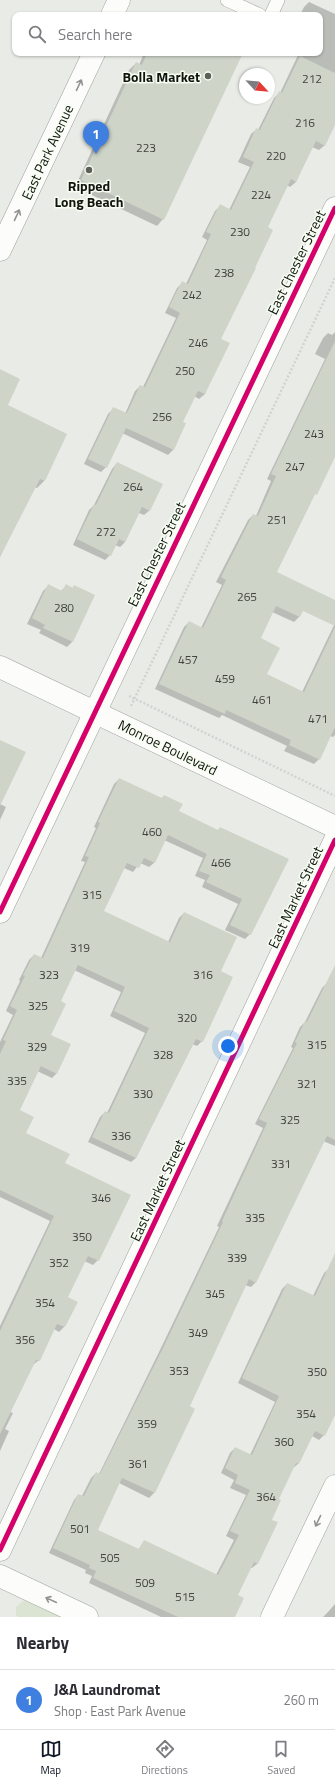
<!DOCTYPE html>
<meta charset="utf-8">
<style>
:root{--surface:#fff;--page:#f2f2f3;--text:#2b2b33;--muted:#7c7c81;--line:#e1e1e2;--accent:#111827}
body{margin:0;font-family:"Titillium Web",sans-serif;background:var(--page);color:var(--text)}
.compass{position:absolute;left:239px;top:68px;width:36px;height:36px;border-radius:50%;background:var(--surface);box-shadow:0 1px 3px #0004;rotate:116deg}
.you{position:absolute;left:228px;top:1046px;width:14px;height:14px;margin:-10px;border:3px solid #fff;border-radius:50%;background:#1a73e8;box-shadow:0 0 0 6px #1a73e833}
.badge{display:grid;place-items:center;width:26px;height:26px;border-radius:50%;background:var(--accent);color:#fff;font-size:13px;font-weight:700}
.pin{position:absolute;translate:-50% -33px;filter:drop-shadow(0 1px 2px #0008)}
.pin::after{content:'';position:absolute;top:21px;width:14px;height:12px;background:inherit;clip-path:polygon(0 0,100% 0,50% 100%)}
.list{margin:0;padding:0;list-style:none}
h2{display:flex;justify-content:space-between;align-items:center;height:52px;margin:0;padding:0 16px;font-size:17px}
h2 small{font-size:13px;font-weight:400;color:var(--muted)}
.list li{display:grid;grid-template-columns:26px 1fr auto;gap:12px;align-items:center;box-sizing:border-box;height:60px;padding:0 16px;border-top:1px solid var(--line)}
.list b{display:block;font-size:15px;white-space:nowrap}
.list p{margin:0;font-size:13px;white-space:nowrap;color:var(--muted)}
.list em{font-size:13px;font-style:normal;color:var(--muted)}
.icon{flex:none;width:22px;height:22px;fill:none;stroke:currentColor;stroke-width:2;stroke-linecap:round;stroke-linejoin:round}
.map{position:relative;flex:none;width:335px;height:1617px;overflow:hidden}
.search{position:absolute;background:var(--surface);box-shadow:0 1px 3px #0004;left:12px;right:12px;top:12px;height:44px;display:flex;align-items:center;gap:10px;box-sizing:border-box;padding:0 14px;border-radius:8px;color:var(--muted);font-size:15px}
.sheet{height:112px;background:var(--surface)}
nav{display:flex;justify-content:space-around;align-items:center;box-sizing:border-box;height:56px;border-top:1px solid var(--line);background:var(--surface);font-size:11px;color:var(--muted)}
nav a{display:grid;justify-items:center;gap:2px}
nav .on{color:var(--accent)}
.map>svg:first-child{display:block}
.green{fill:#dbe4d2}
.shadow{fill:#0003}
.building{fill:#cfd4c9}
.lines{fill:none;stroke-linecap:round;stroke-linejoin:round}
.lane-casing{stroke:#a0a29e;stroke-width:14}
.street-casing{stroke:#a0a29e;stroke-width:23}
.highway-casing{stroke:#a0a29e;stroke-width:23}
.path{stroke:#d2d2d1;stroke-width:2.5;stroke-dasharray:2 2;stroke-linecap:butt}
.lane{stroke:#fcfcfb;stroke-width:13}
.street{stroke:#fcfcfb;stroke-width:22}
.highway{stroke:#fcfcfb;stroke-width:22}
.cycleway-casing{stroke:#f6fdf1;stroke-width:8}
.cycleway{stroke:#d6006c;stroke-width:5}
.oneway{stroke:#929391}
.poi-dot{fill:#5d5f5a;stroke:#f6fdf1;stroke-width:1.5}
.labels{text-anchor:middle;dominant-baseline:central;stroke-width:3;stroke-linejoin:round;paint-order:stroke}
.number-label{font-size:12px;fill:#40433e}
.poi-label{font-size:14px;font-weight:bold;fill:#11130f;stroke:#f6fdf1;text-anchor:end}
.street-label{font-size:14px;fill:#11130f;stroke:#f6fdf1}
</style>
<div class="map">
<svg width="335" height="1617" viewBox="0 0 335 1617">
<rect width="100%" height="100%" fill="#e9ece6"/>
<!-- green -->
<path class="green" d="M31,1599L68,1617H18L16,1615V1607L23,1601Z"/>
<!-- shadow -->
<g class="shadow">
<path d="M309,2L335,14V123L325,145L319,150L312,147L296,182L290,187L287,185L267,228L254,268L220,339L205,394L199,399L194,396L181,422L185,424L173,450L168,455L122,433L106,467L101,472L84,464L108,414L114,408L125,414L135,391L140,386L143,387L176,318L165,313L177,288L182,283L186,284L207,240L202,237L215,211L220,206L229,210L250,167L238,162L251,134L257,129L258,130L274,98L279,93H280L299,53H320V15H300L304,7Z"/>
<path d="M144,53H242L163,219L157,226L75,187L129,70L136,63L139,65Z"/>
<path d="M335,332V453L276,573L312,590L299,617L294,622L272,612L259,639L266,675L302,692L335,623V735L333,737L330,736L319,759L314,764L284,751L287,746L222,715L219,718L155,689L184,627L189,622L201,628L222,585L216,582L248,520L253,515L256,516L271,481L267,479L325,359L315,354L323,338L328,333L332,335Z"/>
<path d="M0,370L7,406L66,434L44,481L37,488L34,487L0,557Z"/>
<path d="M117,463L150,510L144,515L139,513L125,542L120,547L115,545L110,555L105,560L73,545L89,510L94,505L112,469Z"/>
<path d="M48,586L61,591L66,586L72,589L74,586L94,595L72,642L67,647L39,633L41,630L27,624L43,591Z"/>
<path d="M119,779L161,799L164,796L178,812L217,831L287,860L250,934L245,939L225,930L238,904L202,887L205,880L195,876L203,858L164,840L154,863L149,867L140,863L133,872L124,868L103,912L168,942L179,918L184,913L220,971L202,1041L197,1046L192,1044L136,1158L131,1162L88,1142L100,1117L105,1112L107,1113L145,1033L110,1016L121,992L74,970L59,1002L50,1035L57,1073L52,1078L37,1071L18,1111L25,1134L64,1164L98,1260L93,1265L84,1261L67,1298L76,1302L64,1327L59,1332L54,1329L39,1360L33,1365L10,1412L13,1413L5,1429L9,1431L0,1451V1326L50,1221L0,1197V1042L13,1015L6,1011L20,981L19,980L29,960L34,955L41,958L85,862L81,861L96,828L94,827L114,784Z"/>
<path d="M0,804L6,807L0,820Z"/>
<path d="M327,983H335V1146L323,1141L256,1282L251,1287L245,1285L188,1407L194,1409L154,1493L149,1498L119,1483L97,1530L138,1550L144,1541L216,1575L234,1540L226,1536L246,1495L230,1488L234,1480L221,1473L230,1453L235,1448L250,1455L275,1402L238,1383L282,1289L287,1284L313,1296L324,1273L335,1263V1414L324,1435L319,1440L312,1436L298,1464L292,1462L298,1464L293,1468L277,1500L257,1564L252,1568L250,1567L236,1596L234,1617H161L89,1583L92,1576L85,1573L86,1570L49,1553L74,1500L78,1495L82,1496L91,1478L96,1473L99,1474L159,1352L219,1227L217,1226L263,1128L255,1124L293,1048L291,1047L300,1027L305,1022L322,988Z"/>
<path d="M335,1604V1617H323L328,1612Z"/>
</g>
<!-- building -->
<g class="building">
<path d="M147,53H243L164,220L81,180L136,62L142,65Z"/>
<path d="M300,56L335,73V125L325,146L316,141L296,182L291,179L268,227L273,230L255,268H256L221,339L230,343L205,394L198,391L183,422L186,423L174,450L126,428L107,468L88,459L113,407L127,413L140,385L145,387L180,313L169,307L182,281L188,284L211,234L206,232L220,204L231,210L254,162L243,157L256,128L260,130L279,91L282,93Z"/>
<path d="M335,341V457L317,495L315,494L277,572L335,600V626L303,611L300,617L276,606L261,638L280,648L267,674L304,692L335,627V727L320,760L289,745L291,740L226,710L225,714L159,684L189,621L203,628L226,580L221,577L253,514L258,516L276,476L271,474Z"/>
<path d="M0,369L20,379L8,405L67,434L45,481L40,479L0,557Z"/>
<path d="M117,462L163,484L150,511L142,507L125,542L119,539L111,556L77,539L94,504L96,505Z"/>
<path d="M48,584L62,591L66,584L73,588L74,585L95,595L73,642L43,628L45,625L32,618Z"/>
<path d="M0,740L26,752L0,806Z"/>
<path d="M119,778L162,798L164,795L183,804L179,811L218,830L220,827L289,859L251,935L230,925L242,899L206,882L210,875L199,871L207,854L168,835L155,863L144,858L139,868L127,863L104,911L170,942L184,912L237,937L221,971L233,977L203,1042L196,1039L136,1158L92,1137L105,1111L109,1113L149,1028L114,1011L125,987L78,965L61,1001L66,1004L51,1035L71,1044L57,1074L41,1066L20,1110L34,1117L26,1133L70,1154L65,1163L131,1195L99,1261L88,1256L68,1297L78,1302L65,1327L57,1324L40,1361L36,1360L0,1434V1331L54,1216L0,1190V1054L6,1041L3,1040L17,1010L10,1006L25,976L23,975L34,954L43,958L89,857L85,856L100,823L98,822Z"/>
<path d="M335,965V1140L327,1136L256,1283L249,1279L190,1406L195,1409L155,1493L122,1478L98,1530L139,1549L144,1540L218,1575L239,1535L230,1531L250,1490L235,1483L238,1475L225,1468L235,1447L252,1455L279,1396L242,1378L287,1283L315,1296L335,1253V1415L325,1436L315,1431L299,1464L296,1463L279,1499L281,1500L272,1520L278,1522L258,1564L254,1562L238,1595L244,1598L235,1617H178L93,1578L96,1571L89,1568L90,1565L53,1548L78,1494L84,1496L96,1472L100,1474L164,1346L223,1222L222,1221L267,1123L259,1119L297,1043L295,1042L305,1021L307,1022Z"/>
</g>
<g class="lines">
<!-- lane casing -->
<g class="lane-casing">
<g id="lane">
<path d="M227,0L260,15"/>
<path d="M271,15L278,0"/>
</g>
</g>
<!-- street casing -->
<g class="street-casing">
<g id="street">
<path d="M0,667L335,827"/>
<path d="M0,912L335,208"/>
<path d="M0,1550L335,840"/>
<path d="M0,1576L87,1617"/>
<path d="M272,1617L335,1486"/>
</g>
</g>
<!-- highway casing -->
<g class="highway-casing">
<g id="highway">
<path d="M112,15L119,0"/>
<path d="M0,250L94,53"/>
</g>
</g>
<!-- path -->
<g class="path">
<path d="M129,696L335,796"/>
<path d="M131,706L335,278"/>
</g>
<!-- lane -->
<use href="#lane" class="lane"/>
<!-- street -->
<use href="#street" class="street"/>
<!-- highway -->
<use href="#highway" class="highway"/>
<!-- cycleway casing -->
<g class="cycleway-casing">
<g id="cycleway">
<path d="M0,912L335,208"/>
<path d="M0,1550L335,840"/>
</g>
</g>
<!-- cycleway -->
<use href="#cycleway" class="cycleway"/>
</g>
<!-- one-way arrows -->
<defs><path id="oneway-shaft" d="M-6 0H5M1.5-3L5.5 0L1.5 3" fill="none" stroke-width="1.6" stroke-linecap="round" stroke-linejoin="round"/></defs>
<g class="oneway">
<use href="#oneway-shaft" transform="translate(79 85) rotate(-65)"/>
<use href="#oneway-shaft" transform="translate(17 215) rotate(-65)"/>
<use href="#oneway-shaft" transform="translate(318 1521) rotate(115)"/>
<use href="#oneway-shaft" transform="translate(51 1600) rotate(-155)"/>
</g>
<!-- markers -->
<g class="poi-dot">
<circle cx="208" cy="76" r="4"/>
<circle cx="89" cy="170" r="4"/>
</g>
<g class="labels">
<!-- number labels -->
<g class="number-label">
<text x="312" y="78">212</text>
<text x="305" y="122">216</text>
<text x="146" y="147">223</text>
<text x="276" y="155">220</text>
<text x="261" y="194">224</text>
<text x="240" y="231">230</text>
<text x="224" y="272">238</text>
<text x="192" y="294">242</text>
<text x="198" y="342">246</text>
<text x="185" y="370">250</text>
<text x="162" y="416">256</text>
<text x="314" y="433">243</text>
<text x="295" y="466">247</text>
<text x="133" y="486">264</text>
<text x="277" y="519">251</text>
<text x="106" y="531">272</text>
<text x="247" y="596">265</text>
<text x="64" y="607">280</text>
<text x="188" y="659">457</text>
<text x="225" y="678">459</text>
<text x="262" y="699">461</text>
<text x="318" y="718">471</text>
<text x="152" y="831">460</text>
<text x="221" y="862">466</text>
<text x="92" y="894">315</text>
<text x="80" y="947">319</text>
<text x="49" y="974">323</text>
<text x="203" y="974">316</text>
<text x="38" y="1005">325</text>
<text x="187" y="1017">320</text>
<text x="317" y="1044">315</text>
<text x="37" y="1046">329</text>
<text x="163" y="1054">328</text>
<text x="17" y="1080">335</text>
<text x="307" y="1083">321</text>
<text x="143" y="1093">330</text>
<text x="290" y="1119">325</text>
<text x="121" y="1135">336</text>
<text x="281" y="1163">331</text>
<text x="101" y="1197">346</text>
<text x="255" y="1217">335</text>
<text x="82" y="1236">350</text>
<text x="237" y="1257">339</text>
<text x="59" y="1262">352</text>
<text x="215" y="1293">345</text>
<text x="45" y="1302">354</text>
<text x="198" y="1332">349</text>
<text x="25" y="1339">356</text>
<text x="179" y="1370">353</text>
<text x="317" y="1371">350</text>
<text x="306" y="1413">354</text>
<text x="147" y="1423">359</text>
<text x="284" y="1441">360</text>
<text x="138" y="1463">361</text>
<text x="266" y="1496">364</text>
<text x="80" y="1528">501</text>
<text x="110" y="1557">505</text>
<text x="145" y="1582">509</text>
<text x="185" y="1596">515</text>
</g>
<!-- poi labels -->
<g class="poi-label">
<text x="200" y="76">Bolla Market</text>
<text x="89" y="185" text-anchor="middle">Ripped<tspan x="89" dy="16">Long Beach</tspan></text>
</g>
<!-- street labels -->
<g class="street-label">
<text transform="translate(47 152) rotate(-65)">East Park Avenue</text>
<text transform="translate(296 262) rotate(-64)">East Chester Street</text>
<text transform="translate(156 554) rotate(-64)">East Chester Street</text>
<text transform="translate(168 747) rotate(26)">Monroe Boulevard</text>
<text transform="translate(295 897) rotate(-65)">East Market Street</text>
<text transform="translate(157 1190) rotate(-65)">East Market Street</text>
</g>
</g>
</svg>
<svg class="compass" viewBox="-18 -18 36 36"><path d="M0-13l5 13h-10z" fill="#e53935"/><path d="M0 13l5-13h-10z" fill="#7c7c81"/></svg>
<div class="you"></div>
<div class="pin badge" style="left:96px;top:154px;background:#3f7fe0">1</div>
<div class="search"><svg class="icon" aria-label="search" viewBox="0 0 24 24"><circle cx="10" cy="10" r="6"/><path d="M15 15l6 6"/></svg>Search here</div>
</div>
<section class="sheet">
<h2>Nearby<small></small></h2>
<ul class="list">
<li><span class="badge" style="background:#3f7fe0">1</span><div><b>J&amp;A Laundromat</b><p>Shop · East Park Avenue</p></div><em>260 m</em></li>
</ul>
</section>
<nav>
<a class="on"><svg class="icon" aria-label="map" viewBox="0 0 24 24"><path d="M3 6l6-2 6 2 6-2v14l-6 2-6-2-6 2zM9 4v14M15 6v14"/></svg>Map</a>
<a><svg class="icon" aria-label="directions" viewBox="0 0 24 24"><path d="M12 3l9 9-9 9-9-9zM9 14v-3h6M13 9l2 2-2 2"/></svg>Directions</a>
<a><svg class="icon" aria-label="saved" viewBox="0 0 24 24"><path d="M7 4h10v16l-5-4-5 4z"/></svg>Saved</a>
</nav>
